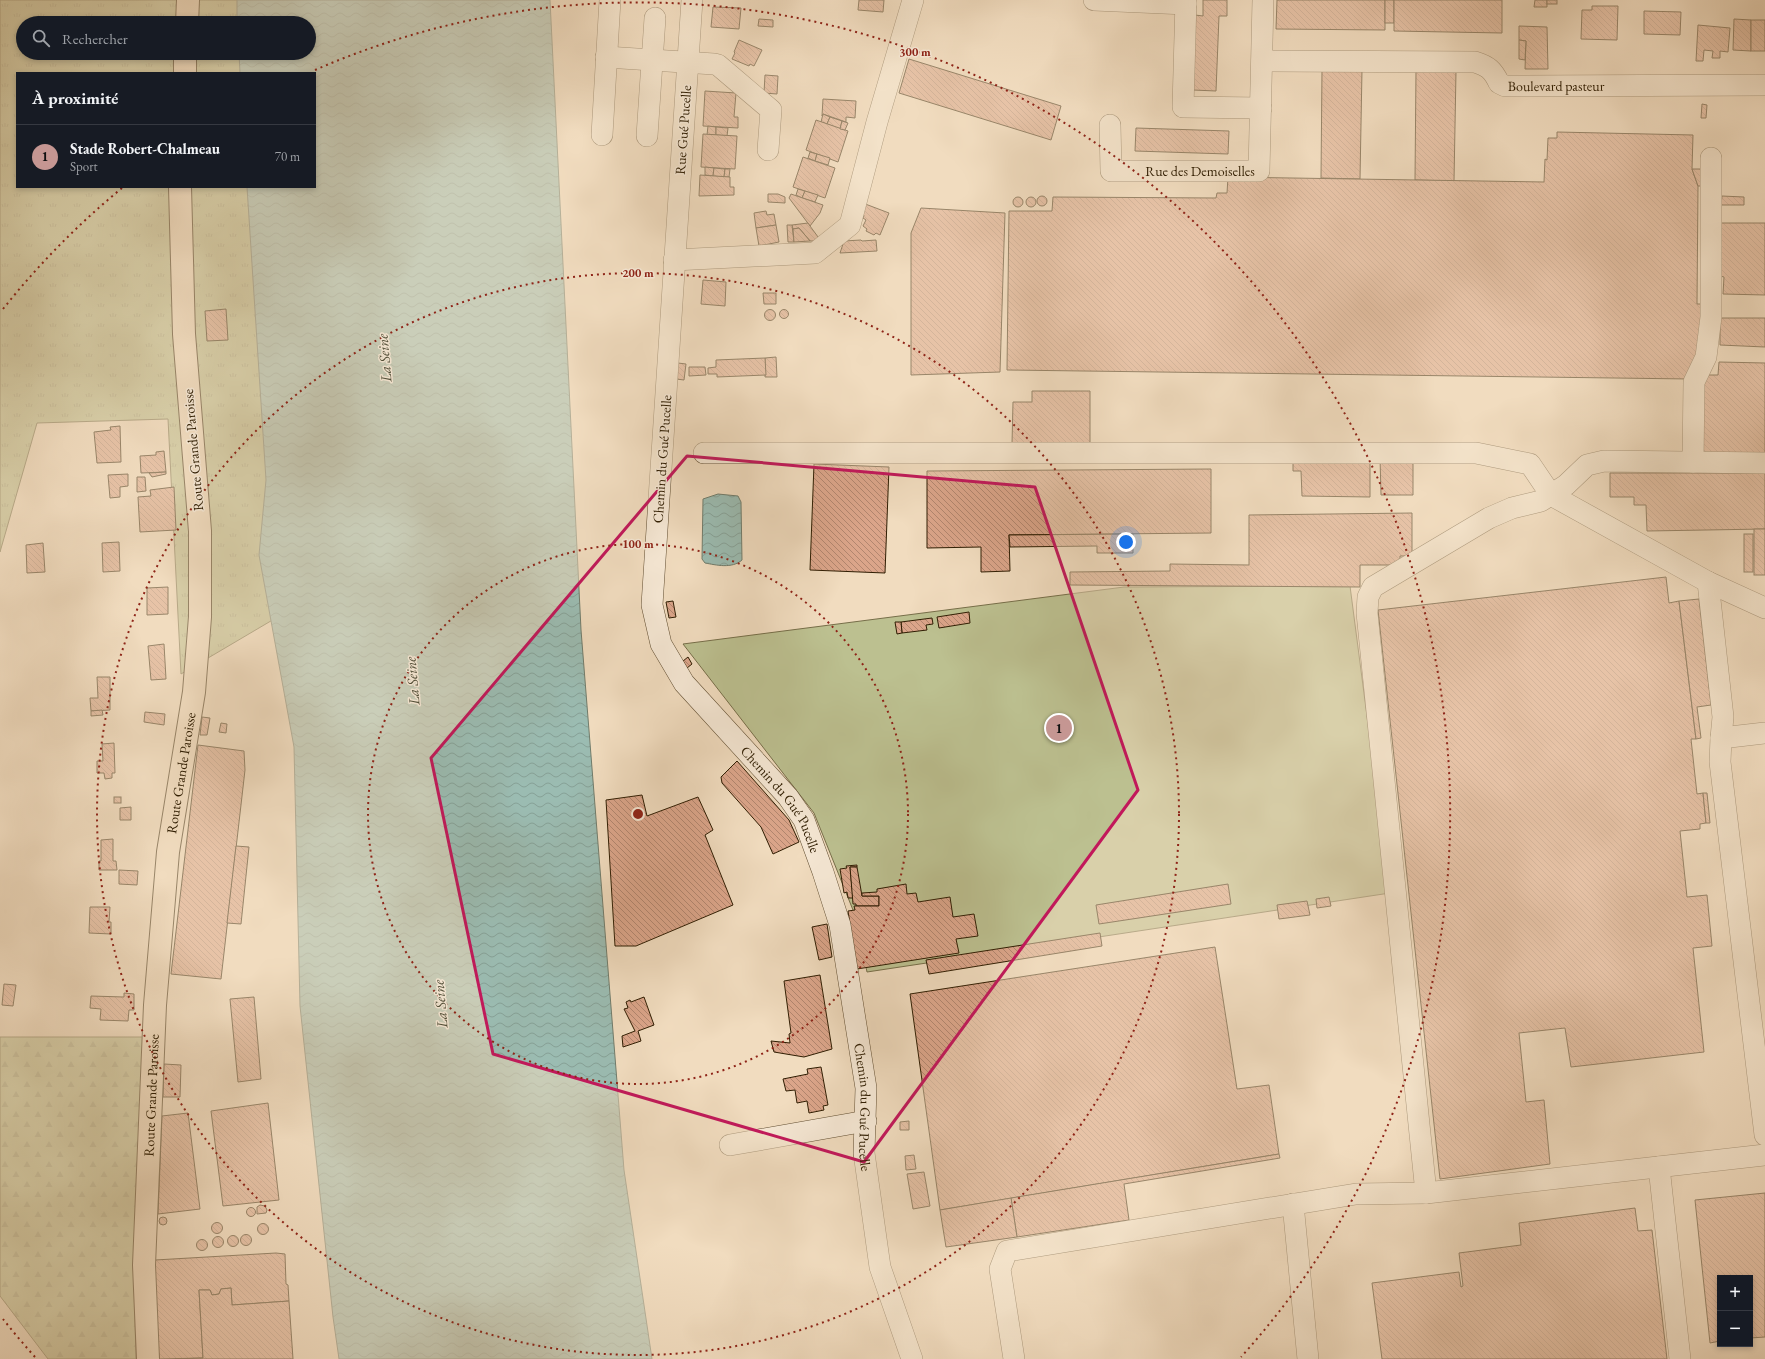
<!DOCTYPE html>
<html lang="fr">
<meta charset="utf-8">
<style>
:root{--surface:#171b24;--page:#20242c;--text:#f1f3f6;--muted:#9ea1a6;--line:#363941;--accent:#c59692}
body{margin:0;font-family:"EB Garamond",serif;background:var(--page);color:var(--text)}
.controls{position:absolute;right:12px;bottom:12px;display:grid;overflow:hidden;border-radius:0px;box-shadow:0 2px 6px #0003}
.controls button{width:36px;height:36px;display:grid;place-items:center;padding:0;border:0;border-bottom:1px solid var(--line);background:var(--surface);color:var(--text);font:20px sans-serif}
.you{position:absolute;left:1126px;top:542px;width:14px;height:14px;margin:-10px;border:3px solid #fff;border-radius:50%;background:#1a73e8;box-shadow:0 0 0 6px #1a73e833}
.badge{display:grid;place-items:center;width:26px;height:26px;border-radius:50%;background:var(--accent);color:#111;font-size:13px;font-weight:700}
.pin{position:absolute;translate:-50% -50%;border:2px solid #fff;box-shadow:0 1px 4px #0006}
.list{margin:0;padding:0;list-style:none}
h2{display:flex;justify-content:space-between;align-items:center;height:52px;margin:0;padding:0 16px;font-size:17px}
h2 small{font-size:13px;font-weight:400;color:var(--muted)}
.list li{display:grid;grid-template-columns:26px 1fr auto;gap:12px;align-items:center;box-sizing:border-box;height:64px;padding:0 16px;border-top:1px solid var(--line)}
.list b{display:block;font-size:15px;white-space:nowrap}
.list p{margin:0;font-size:13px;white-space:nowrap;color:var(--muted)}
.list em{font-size:13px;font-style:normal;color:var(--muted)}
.icon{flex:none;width:22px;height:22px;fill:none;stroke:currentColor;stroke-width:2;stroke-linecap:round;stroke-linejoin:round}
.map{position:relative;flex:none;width:1765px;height:1359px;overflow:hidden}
.search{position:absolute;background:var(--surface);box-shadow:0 2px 6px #0003;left:16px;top:16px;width:300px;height:44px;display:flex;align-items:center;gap:10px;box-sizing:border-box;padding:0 14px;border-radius:22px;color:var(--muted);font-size:15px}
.panel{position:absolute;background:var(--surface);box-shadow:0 2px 6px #0003;left:16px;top:72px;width:300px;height:116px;border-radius:0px}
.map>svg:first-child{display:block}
.grass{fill:url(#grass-tufts);stroke:#766e49}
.forest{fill:url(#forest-firs);stroke:#766e49}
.pitch{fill:#bcc090;stroke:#766e49}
.water{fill:url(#water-waves);stroke:#707c6c}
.building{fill:url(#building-back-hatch);stroke:#2f1d02}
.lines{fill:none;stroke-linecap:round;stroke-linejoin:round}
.minor-casing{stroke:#604d31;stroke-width:22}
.major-casing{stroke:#2f1d02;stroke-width:24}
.minor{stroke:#f6e8d5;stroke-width:21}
.major{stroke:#f1dcbf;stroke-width:22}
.marked{fill:none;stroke:#c2185b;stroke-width:3;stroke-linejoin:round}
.ring{fill:none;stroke:#8f2418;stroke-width:2;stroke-dasharray:2 4}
.labels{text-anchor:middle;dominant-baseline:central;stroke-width:3;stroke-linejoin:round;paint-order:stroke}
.street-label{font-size:14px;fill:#2f1d02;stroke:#f6e8d5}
.water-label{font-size:15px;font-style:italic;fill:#4f4d37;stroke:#f6e8d5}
.centre{fill:#8f2418;stroke:#f6e8d5;stroke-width:2}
.ring-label{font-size:12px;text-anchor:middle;font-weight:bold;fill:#8f2418;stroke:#f6e8d5;stroke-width:3;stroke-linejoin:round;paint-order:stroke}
</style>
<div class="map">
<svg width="1765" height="1359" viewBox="0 0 1765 1359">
<defs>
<pattern id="grass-tufts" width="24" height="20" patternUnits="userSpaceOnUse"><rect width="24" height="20" fill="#bcc090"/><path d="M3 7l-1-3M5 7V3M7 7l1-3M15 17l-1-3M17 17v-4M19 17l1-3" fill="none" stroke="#a2a57b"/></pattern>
<pattern id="forest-firs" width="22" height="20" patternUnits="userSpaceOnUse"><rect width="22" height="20" fill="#bcc090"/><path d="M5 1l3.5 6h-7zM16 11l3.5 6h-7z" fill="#a2a57b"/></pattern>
<pattern id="water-waves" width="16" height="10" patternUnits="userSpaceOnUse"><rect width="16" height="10" fill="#9bbcb2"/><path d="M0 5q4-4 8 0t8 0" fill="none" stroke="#86a197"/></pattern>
<pattern id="building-back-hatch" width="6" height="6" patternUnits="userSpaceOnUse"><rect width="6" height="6" fill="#dba58a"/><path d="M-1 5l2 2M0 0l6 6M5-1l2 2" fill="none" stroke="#b2866f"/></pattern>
</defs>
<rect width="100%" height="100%" fill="#f1dcbf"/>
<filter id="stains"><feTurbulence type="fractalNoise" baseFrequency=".005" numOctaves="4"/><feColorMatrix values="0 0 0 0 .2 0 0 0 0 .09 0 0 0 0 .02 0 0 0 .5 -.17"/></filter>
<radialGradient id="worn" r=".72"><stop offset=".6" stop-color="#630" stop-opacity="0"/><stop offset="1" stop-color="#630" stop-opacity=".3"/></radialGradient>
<!-- grass -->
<path class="grass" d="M0,0H244L245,23H23V53H247L248,73H17V187H255L281,615L181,674L168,419L37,423L0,552Z"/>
<!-- forest -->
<path class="forest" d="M0,1037H143L134,1280L136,1359H48L0,1296Z"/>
<!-- pitch -->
<path class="pitch" d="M1350,586L1390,893L867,972L855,915L814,813L683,644L1124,587Z"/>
<!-- water -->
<g class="water">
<path d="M237,0H550L581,630L624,1170L652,1359H339L333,1317L300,1006L294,747L259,555L266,480L247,187H315V73H240L239,53H309V23H237Z"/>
<path d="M718,494L738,496L741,502L742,560C732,569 716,565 705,563L702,559L703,499Z"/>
</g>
<!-- building -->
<g class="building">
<path d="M859,0H884L883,12L858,10Z"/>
<path d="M1203,0H1227V16H1219L1216,91L1193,90L1195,15L1203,16Z"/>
<path d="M1277,0H1385V30L1276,29Z"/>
<rect x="1385" y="0" width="9" height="23"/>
<path d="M1394,0H1502V33L1394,31Z"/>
<path d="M1535,0H1547V7H1534Z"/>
<rect x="1547" y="0" width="10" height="4"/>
<path d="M1592,6H1618L1617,40L1581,39L1582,10H1592Z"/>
<path d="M713,7L741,8L739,29L711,27Z"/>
<path d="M1644,11L1681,12L1680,35L1644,34Z"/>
<path d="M759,19L773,20V27L758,26Z"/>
<path d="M1734,19L1751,20V51L1733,50Z"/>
<rect x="1751" y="20" width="14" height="31"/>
<path d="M1698,25L1730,28L1728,52L1720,51V58H1712L1713,51L1704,50L1703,61H1696Z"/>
<path d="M1519,26L1547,27L1548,69H1525L1526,41L1519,40Z"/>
<path d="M739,40L762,50L754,66L750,64L749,66L732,59L735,53L734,52Z"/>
<path d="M1519,40L1526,41L1525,60L1519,59Z"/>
<path d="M909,59L1061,106L1051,140L899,93Z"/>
<path d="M1322,69H1362L1360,179L1321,178Z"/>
<path d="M1416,70L1456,71L1454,181L1415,180Z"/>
<path d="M765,75L778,76L777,94L764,93Z"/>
<path d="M705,91L736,93L734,117H738V128L703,126Z"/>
<path d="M823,99L856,101L855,118L846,117V122L823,114L822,116Z"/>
<path d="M1702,104L1707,105L1706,118H1701Z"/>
<path d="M823,114L830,117L827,124L821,122Z"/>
<path d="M830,117L842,121L840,129L827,124Z"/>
<path d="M816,120L848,131L838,162L806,150Z"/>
<path d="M842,121L848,123L845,130L840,129Z"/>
<path d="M708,126L716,127V135H707Z"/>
<path d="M716,127L728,128L727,136L716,135Z"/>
<path d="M1136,128L1229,131L1228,154L1135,151Z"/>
<path d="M1557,132L1693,135L1692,169L1698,186L1697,304H1704L1700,346L1690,379L1007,370L1009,211H1052L1053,197L1216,198L1217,193H1227L1228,177L1544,182L1545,159L1547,160L1548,138H1557Z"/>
<path d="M703,134L737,136L735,169L701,167Z"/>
<path d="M810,152L817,154L815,161L808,158Z"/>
<path d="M817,154L830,158L828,165L815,161Z"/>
<path d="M803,157L835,168L825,198L793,187Z"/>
<path d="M705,167L714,168L713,176L705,175Z"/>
<path d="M714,168L725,169L724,177L713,176Z"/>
<path d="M725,169H730L729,177H724Z"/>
<path d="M1692,169H1704L1705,186H1698Z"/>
<path d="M700,175L730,177V187H734V195L699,196Z"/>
<path d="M798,189L805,191L802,198L796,195Z"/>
<path d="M805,191L818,195L815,202L802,198Z"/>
<path d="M768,194H778L785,197V203L768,202Z"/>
<path d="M791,194L823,205L820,213L810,226L789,198Z"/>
<circle cx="1042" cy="201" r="5"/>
<path d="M1722,196L1744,197V205H1721Z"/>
<circle cx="1031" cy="202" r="5"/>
<circle cx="1018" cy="202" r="5"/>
<path d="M860,202L889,213L880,235L876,233L874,235L866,231L867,229L863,226L866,220L863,218L864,215L856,212Z"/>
<path d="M921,208L1005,213L1000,372L911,375V233Z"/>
<path d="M766,211L767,215L774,214L776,225L756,228L754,213Z"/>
<path d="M808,223L810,226L821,241H810L799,228L793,229L792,225Z"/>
<path d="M1721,223H1765V295L1723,294L1724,277L1720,276Z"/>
<path d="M776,225L779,242L759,246L756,228Z"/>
<path d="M787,225H792L794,242H788Z"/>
<path d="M799,228L810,241L794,242L793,229Z"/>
<path d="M861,240L862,241L876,240L877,251L840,253L844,241Z"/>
<path d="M703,280L726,282L725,306L701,304Z"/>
<path d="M763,293H776V304H764Z"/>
<path d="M226,309L228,340L207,341L205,311Z"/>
<circle cx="784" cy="314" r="4.5"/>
<circle cx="770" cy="315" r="5.5"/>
<path d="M1720,318H1765V347L1720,345Z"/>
<path d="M776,357L777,377H765V358Z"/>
<path d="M765,358L766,375L717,377V374H708V368L716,367V360Z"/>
<path d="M1719,362L1765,363V454L1702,453L1703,375H1718Z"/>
<path d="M678,363L686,364L684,380L676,379Z"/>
<path d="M689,367H705L706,375L689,376Z"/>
<path d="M1032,391H1090V446L1012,444L1013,402H1032Z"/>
<path d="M120,426L121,462L97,463L94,432L111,430L110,427Z"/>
<path d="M164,451L166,472L141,473L140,456L156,455V452Z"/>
<path d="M1380,457H1413V495H1381Z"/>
<path d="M1370,458V497L1302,496L1301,471H1293V459Z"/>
<path d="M814,464L889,467L885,573L810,570Z"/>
<path d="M1211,469V533L1009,535L1010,571L981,572V547L927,548V471Z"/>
<path d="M166,472V474L152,477L149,473Z"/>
<path d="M1610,473H1765V529L1647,531L1646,505H1634V497H1610Z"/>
<path d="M128,474V486L120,487V497L110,498L108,475Z"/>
<path d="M137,477H145L146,491L137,492Z"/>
<path d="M174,487L176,530L140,532L138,497L151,496L150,490Z"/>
<path d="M1412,513V556H1400V565H1360V587L1070,585V572L1170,571V564L1249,565V515Z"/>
<rect x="1754" y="529" width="11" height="46"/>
<path d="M1133,534V553H1097V546L1010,547L1009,535Z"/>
<rect x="1744" y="534" width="9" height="38"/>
<path d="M119,542L120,571L103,572L102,543Z"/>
<path d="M43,543L45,572L27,573L26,545Z"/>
<path d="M1666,577L1669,603L1679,601L1696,739H1691L1697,794L1703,793L1706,823L1700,824V829L1680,831L1687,897L1707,895L1712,946L1693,948L1704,1052L1571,1067L1565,1028L1519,1033L1526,1102L1544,1100L1550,1164L1440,1179L1378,610Z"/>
<path d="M168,587V614L147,615V588Z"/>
<path d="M1699,599L1711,705L1697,707L1701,738L1696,739L1679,601Z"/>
<path d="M673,601L676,617L669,618L666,602Z"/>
<path d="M969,612L970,623L939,628L937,617Z"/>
<path d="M932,618L933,624L926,625L927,630L902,633L901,622Z"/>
<path d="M895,622H901L902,633L897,634Z"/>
<path d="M164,644L166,679L151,680L148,646Z"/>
<path d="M688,657L692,664L687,668L683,661Z"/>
<path d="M97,677H110V710L91,711L90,698H98Z"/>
<path d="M102,710L103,715L91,716V711Z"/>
<path d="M145,712L165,714L164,725L144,722Z"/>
<path d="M202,717L210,718L207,735H200Z"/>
<path d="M221,723L227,724L226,733L219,732Z"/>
<path d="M114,743L115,773H112V778L105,779L104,773H97V761H103L102,744Z"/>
<path d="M198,745L244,751L245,770L221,979L171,974Z"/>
<path d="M737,761L789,820L799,842L773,854L761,827L722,783L721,777Z"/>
<path d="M1703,793H1707L1710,823H1706Z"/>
<path d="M642,795L647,816L698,797L713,830L705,835L733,905L636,946H615L606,800Z"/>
<rect x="114" y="797" width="7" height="6"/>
<path d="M131,807V820H120V808Z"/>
<path d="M113,839V861H116L117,870H99V861H101V840Z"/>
<path d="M236,846L249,847L241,924L227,923Z"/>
<path d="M857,865V867H850L853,898H848L847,892L844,893L840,869L847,868L846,866Z"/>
<path d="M850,867H857L862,896H879V906H856V904H853Z"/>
<path d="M119,870L138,871L137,885L119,884Z"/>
<path d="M906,884L907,894L916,893L918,902L950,897L953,917L974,914L978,936L956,939L959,953L857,969L848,911L855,910L854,906H879V896H862V893L877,892V889Z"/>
<path d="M1228,884L1231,904L1099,924L1096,905Z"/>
<path d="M1329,897L1331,906L1317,908L1316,899Z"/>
<path d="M1307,901L1310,915L1279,919L1277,905Z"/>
<path d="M90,907H110L109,922H111V934L89,933Z"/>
<path d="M827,924L832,957L819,960L812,927Z"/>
<path d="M1100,933L1102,946L929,974L926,960Z"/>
<path d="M1215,947L1237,1089L1269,1085L1279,1154L940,1210L910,994Z"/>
<path d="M820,975L832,1049L804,1057L774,1052L771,1041L790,1043L789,1034L791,1033L784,981Z"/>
<path d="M4,984L16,985L13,1006L2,1005Z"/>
<path d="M124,993L134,994V1010H129L128,1021L100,1020L101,1009L90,1008L91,996L124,997Z"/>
<path d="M254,997L261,1079L238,1082L230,999Z"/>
<path d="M644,997L654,1025L638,1031L641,1041L623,1047L622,1036L635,1031L624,1009L628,1008L626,1002L630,1000L631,1002Z"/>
<path d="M164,1064L181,1065L180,1097H163Z"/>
<path d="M821,1067L828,1105L823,1106L824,1110L809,1113L807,1101L797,1103L795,1090L786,1091L783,1079L808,1074L807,1069Z"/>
<path d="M268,1103L279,1200L223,1206L211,1111Z"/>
<path d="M188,1113L200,1209L158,1214L162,1116Z"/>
<path d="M909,1121V1130H900V1122Z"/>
<path d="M1279,1154L1280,1158L1124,1184L1129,1220L1017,1237L1011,1198Z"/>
<path d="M914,1155L916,1169L906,1170L905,1156Z"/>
<path d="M924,1172L930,1206L913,1209L907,1174Z"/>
<path d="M1765,1193V1337L1750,1338V1278H1720V1341L1710,1343L1695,1200Z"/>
<path d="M1011,1198L1017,1237L946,1247L940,1210Z"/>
<path d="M260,1205L265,1206L267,1210L266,1213L257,1214V1207Z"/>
<circle cx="251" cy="1212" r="4.5"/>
<path d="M1635,1208L1638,1231L1652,1230L1667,1359H1382L1372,1283L1459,1272L1461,1287L1463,1286L1459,1253L1521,1245L1519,1223Z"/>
<circle cx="163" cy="1221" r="4"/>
<circle cx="217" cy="1228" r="5.5"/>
<circle cx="263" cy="1229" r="5.5"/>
<circle cx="246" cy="1240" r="5.5"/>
<circle cx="233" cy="1241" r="5.5"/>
<circle cx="218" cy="1242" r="5.5"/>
<circle cx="202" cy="1245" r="5.5"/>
<path d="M276,1253L285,1254L286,1284L288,1285L289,1301L232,1305L231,1288L221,1289L219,1294L212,1295L210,1290H199L203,1358L159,1359L154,1288L155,1260Z"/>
<path d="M231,1288L232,1305L289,1301L293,1359H175L203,1358L199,1290H210L212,1295L219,1294L221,1289Z"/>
</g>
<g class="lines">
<!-- minor casing -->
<g class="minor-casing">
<g id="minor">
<path id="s1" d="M692,0L652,605L661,644L684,683L788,797L804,820L823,872L840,925L866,1088L864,1153L880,1267L912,1359"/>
<path d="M1094,0L1186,4"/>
<path d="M1186,0L1183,107L1261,108"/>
<path d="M606,57L714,64L718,65L771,110L768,150"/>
<path id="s2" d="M1262,61L1475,62C1488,66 1493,70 1499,83L1505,86L1765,85"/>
<path id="s3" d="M1110,125L1111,171H1259L1263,0"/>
<path d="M602,135L610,0"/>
<path d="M647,136L655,18"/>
<path d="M674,260L815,253L850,225L877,122L913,0"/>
<path d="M704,453H1476L1530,464L1551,495L1708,582L1723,717L1721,738"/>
<path d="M1693,462L1694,382L1706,357L1711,317V158"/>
<path d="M1708,582L1765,608"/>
<path d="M1765,733L1721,738L1720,762L1765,1135"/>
<path d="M730,1145L866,1121"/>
<path d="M1659,1167L1680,1359"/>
<path d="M1426,1193L1367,613L1368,597L1373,587L1489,518L1512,508L1541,501L1566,485L1587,465L1604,461L1765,463"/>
<path d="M1293,1204L1308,1359"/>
<path d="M1014,1359L1000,1269L1007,1251L1356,1194L1426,1193L1765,1155"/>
</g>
</g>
<!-- major casing -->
<g class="major-casing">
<g id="major">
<path d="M187,23L188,0"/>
<path d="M185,73V53"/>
<path id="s4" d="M148,1359L144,1265L155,1005L168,852L194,692L200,617V531L184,334L180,187"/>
</g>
</g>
<!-- minor -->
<use href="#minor" class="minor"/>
<!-- major -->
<use href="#major" class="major"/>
</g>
<!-- marked area -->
<path d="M0 0H1765V1359H0ZM687,456L1035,487L1138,790L864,1162L493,1054L431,758Z" fill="#f1dcbf" fill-opacity=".55" fill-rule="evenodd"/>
<path class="marked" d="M687,456L1035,487L1138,790L864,1162L493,1054L431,758Z"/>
<!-- distance rings -->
<g class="ring">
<circle cx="638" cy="814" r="270"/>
<circle cx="638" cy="814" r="541"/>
<path d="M35 1357A811 811 0 0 1 3 1319M3 309A811 811 0 0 1 122 188M315 70A811 811 0 0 1 1241 1357"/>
</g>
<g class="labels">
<!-- street labels -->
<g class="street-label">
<text stroke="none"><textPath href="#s2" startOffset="304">Boulevard pasteur</textPath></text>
<text transform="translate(683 130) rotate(-86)">Rue Gué Pucelle</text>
<text stroke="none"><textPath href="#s3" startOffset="135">Rue des Demoiselles</textPath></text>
<text transform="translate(193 450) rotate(-95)">Route Grande Paroisse</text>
<text transform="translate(662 459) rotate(-86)">Chemin du Gué Pucelle</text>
<text stroke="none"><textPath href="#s4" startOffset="588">Route Grande Paroisse</textPath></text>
<text stroke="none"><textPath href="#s1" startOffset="844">Chemin du Gué Pucelle</textPath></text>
<text stroke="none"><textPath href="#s4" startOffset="264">Route Grande Paroisse</textPath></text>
<text stroke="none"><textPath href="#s1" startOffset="1169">Chemin du Gué Pucelle</textPath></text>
</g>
<!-- water labels -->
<g class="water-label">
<text transform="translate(384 358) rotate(-95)">La Seine</text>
<text transform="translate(412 681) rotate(-95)">La Seine</text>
<text transform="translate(440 1004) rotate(-95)">La Seine</text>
</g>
</g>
<circle cx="638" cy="814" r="6" class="centre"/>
<g class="ring-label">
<text x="915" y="56">300 m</text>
<text x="638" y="277">200 m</text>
<text x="638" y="548">100 m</text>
</g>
<rect width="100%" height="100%" filter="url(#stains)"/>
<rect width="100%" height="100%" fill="url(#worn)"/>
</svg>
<div class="controls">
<button>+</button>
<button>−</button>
</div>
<div class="you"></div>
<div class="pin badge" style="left:1059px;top:728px">1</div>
<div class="search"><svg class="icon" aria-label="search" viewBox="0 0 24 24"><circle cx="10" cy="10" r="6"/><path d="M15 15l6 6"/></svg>Rechercher</div>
<section class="panel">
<h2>À proximité<small></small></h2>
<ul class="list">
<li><span class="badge">1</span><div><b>Stade Robert-Chalmeau</b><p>Sport</p></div><em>70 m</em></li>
</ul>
</section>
</div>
